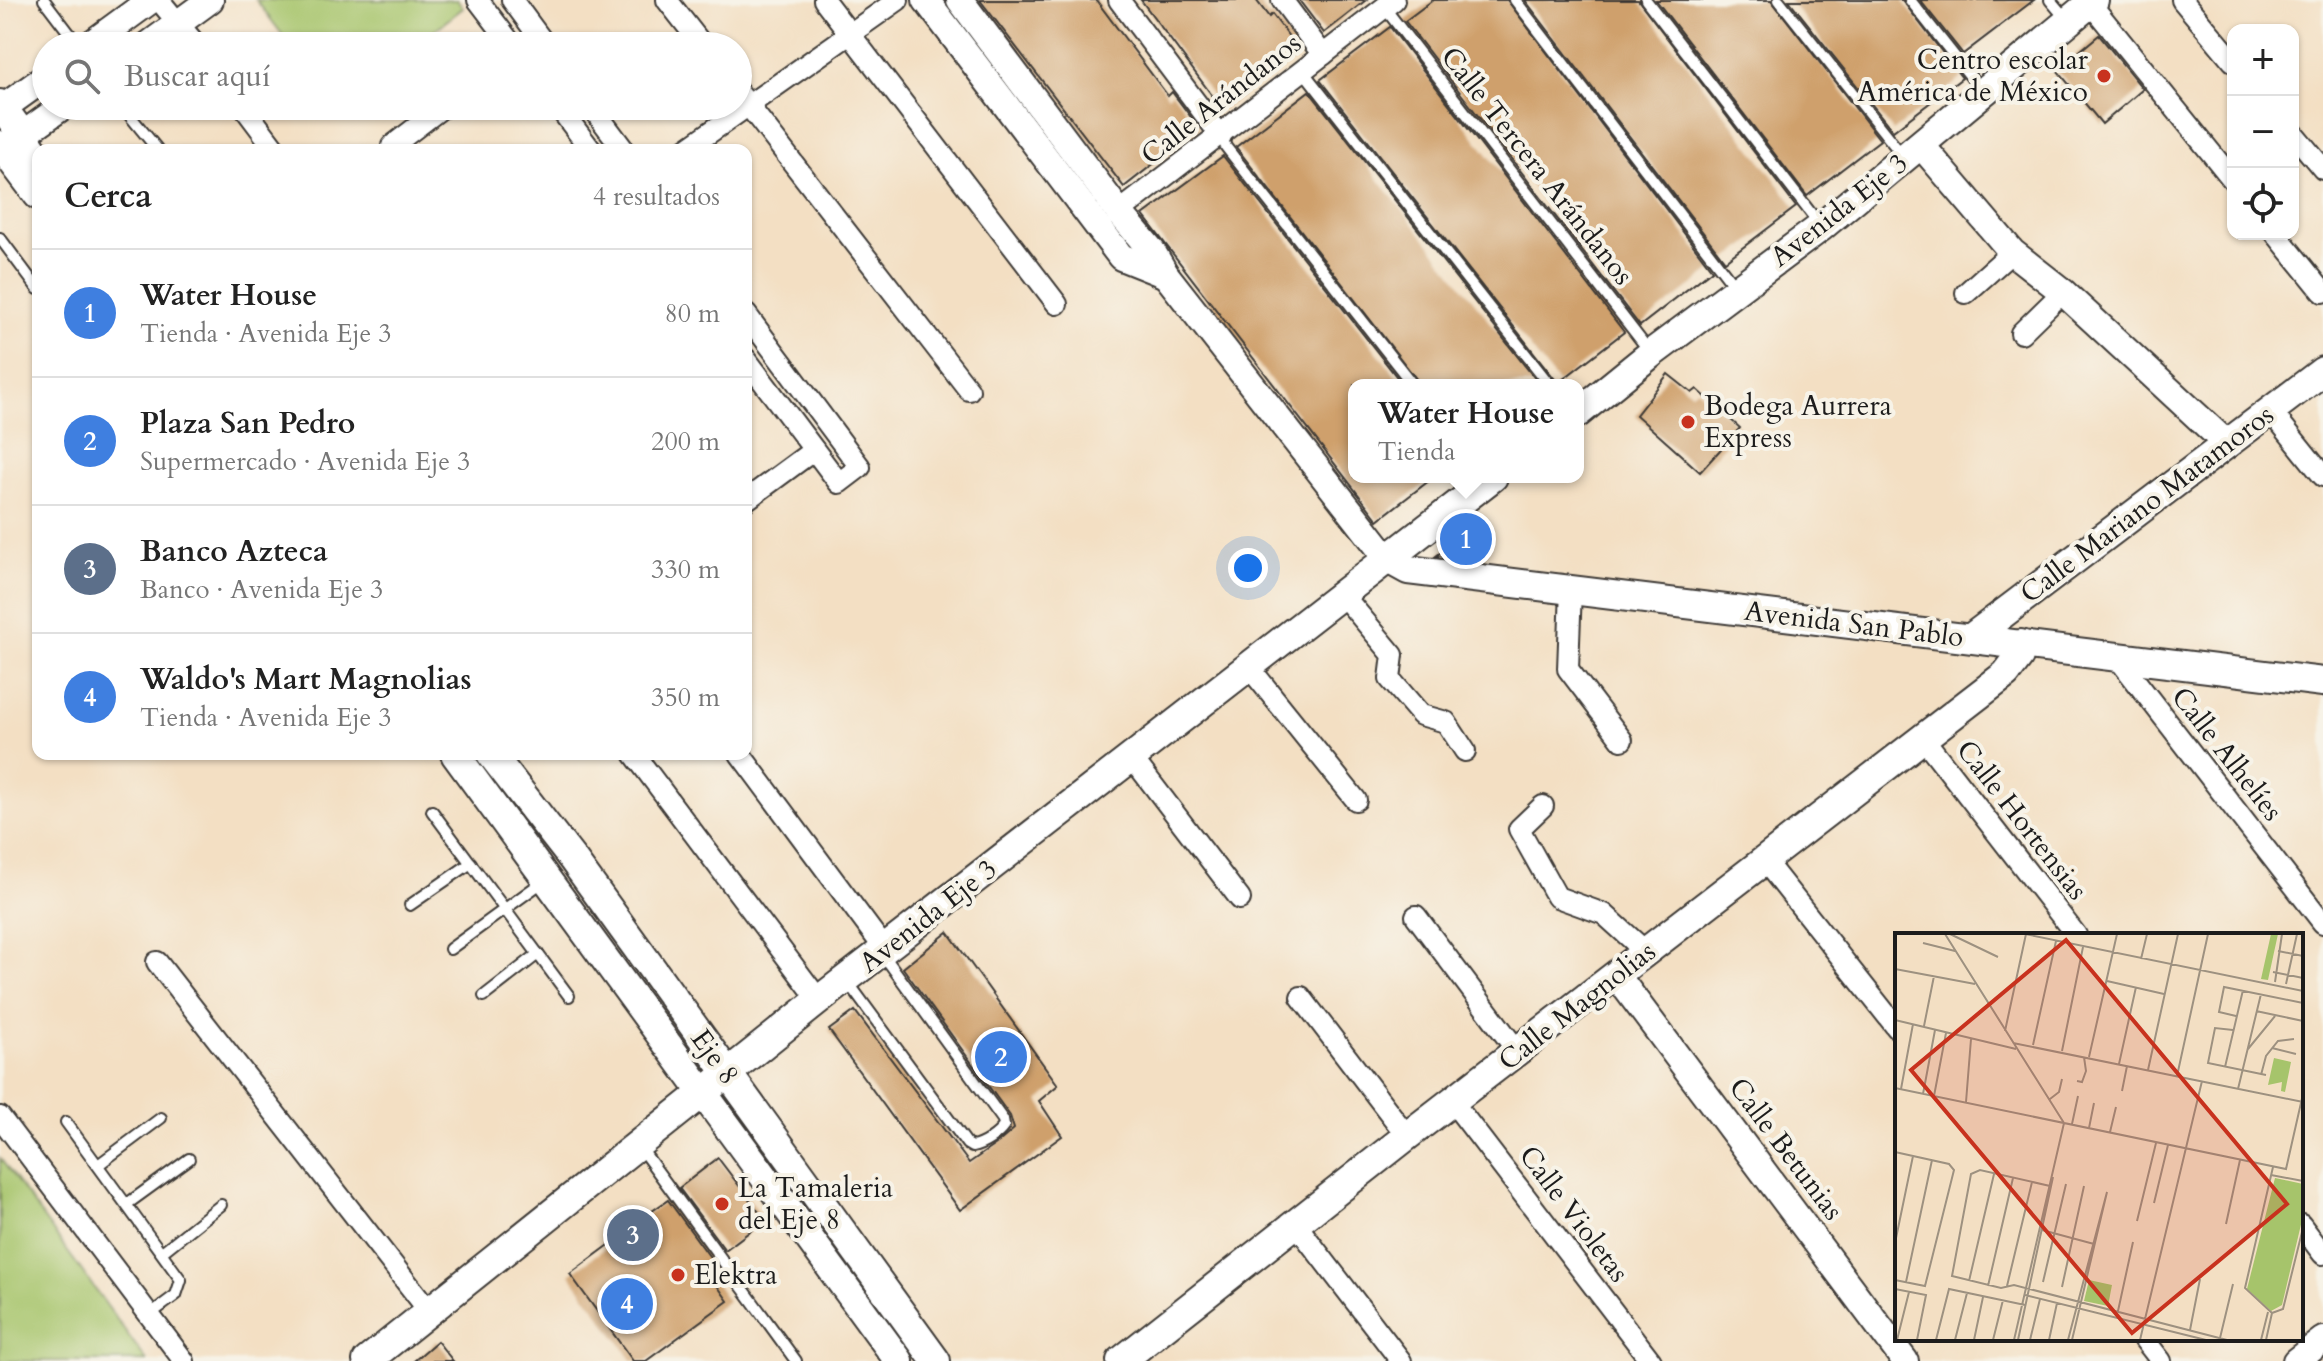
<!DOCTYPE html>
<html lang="es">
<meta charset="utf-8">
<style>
:root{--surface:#fff;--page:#f2f2f2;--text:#222;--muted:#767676;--line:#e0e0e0;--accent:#2563eb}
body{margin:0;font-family:Cardo,serif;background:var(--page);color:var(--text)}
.controls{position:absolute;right:24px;top:24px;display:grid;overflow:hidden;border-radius:16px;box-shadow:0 2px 6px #0004}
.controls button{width:72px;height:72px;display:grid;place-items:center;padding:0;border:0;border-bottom:2px solid var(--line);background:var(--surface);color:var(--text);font:40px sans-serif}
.you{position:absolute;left:1248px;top:568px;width:28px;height:28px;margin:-20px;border:6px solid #fff;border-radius:50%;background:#1a73e8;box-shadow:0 0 0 12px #1a73e833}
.badge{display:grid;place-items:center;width:52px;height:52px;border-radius:50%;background:var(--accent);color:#fff;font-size:26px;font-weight:700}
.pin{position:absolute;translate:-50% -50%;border:4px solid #fff;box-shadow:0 2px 8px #0006}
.popup{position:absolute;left:1348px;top:379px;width:236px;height:104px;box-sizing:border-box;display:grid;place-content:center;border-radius:16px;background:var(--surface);filter:drop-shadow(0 2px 6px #0005);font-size:26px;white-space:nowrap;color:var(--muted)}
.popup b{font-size:30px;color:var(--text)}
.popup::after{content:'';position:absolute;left:50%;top:100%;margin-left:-16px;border:16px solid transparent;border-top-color:var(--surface)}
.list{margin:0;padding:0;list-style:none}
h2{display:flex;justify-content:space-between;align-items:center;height:104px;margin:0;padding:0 32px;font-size:34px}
h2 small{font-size:26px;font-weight:400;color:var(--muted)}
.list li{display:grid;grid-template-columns:52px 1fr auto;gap:24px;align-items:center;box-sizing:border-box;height:128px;padding:0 32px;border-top:2px solid var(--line)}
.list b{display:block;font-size:30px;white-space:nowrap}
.list p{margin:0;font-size:26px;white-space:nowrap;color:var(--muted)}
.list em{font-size:26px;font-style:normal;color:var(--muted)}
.icon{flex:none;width:44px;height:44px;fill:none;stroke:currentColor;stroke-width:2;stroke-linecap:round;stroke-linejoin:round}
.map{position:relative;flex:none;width:2323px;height:1361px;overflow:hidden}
.search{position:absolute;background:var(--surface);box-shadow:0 2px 6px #0004;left:32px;top:32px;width:720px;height:88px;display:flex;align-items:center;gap:20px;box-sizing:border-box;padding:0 28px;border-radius:44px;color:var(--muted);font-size:30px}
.panel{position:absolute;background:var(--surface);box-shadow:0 2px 6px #0004;left:32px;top:144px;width:720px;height:616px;border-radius:16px}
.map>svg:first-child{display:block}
.green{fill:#a6c46b;stroke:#617044;stroke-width:2}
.building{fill:#cfa06c}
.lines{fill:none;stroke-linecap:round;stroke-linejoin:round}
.service-casing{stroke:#3c3935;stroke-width:14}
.minor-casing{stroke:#3c3935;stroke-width:24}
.tertiary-casing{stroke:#3c3935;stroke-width:30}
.secondary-casing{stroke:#3c3935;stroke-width:32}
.service{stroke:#fff;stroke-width:10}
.minor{stroke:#fff;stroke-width:20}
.tertiary{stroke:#fff;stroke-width:26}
.secondary{stroke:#fff;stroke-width:28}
.poi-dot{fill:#c8321e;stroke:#f7f3e8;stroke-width:3}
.labels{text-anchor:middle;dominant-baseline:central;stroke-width:8;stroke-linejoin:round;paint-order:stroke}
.poi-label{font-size:28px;fill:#1c1c1c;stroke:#f7f3e8;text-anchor:start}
.street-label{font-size:28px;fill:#1c1c1c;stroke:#f7f3e8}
.inset-road{fill:none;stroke:#9d9180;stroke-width:2}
.view{fill:#c8321e;fill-opacity:0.15;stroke:#c8321e;stroke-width:4}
.inset-edge{fill:none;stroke:#1c1c1c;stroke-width:4}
</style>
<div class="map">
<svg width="2323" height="1361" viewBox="0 0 2323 1361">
<rect width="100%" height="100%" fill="#f7f3e8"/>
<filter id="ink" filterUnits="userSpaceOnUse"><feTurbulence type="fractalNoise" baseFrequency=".0125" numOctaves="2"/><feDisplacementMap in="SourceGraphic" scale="16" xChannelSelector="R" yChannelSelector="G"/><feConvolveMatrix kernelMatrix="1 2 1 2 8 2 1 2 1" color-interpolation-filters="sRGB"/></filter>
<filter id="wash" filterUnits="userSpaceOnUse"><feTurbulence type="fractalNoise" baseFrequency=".006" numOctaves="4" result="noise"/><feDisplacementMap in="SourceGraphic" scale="32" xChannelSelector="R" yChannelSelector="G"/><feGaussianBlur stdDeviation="1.8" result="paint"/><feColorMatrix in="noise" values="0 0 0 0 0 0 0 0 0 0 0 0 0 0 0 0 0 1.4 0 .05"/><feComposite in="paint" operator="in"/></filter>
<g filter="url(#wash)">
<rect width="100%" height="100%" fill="#f3dfc3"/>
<!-- green -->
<g class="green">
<path d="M256,0H457L463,8L414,46H291Z"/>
<path d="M0,1158L147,1361H148H0Z"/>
</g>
<g id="blocks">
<!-- building -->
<g class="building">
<path d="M980,0H1096L1168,96L1172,92L1199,128L1124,187Z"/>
<path d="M1141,0H1256L1269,17L1272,14L1299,50L1223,110Z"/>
<path d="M1299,0H1366L1324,33Z"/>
<path d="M1433,0H1507L1712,270L1640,326L1405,21Z"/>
<path d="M1525,0H1638L1796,207L1725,261Z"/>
<path d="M1656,0H1771L1880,140L1807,196Z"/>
<path d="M1789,0H1902L1962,78L1893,131Z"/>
<path d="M1920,0H2034L1963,54Z"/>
<path d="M1390,27L1624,332L1558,383L1320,80Z"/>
<path d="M2099,35L2143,89L2102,124L2057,70Z"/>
<path d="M1309,91L1540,385H1421L1236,147Z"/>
<path d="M1223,156L1403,385H1354V477H1434L1378,520L1143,215Z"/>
<path d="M1668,374L1692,393L1697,389L1740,428L1700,472L1636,415Z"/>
<path d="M1477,524L1471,557L1436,556Z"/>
<path d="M948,932L1058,1085L1039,1101L1062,1136L960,1210L829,1030L855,1011L969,1163L999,1142L1014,1129L1010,1116L903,968Z"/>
<path d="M718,1158L765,1220L725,1250L679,1188Z"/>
<path d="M668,1200L712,1260L704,1267L728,1301L646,1361H633L570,1274L620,1237L618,1235Z"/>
<path d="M437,1341L453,1361H414Z"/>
</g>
</g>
</g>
<g filter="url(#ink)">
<use href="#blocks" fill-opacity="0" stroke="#3c3935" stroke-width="2"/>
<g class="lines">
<!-- service casing -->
<g class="service-casing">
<g id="service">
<path d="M44,0L79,46"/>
<path d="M1515,0L1736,288"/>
<path d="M1646,0L1820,225"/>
<path d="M1779,0L1902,155"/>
<path d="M1910,0L1982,91"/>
<path d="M2050,0L2067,20"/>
<path d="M1384,7L1650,352"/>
<path d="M1303,71L1550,385"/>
<path d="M122,106L158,150"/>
<path d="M1221,136L1226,147L1413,385"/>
<path d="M0,238L38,289"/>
<path d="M432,811L569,996"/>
<path d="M410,905L471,863"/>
<path d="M450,949L545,880"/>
<path d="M847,981L967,1144L972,1147C983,1145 998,1135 1004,1126L1003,1120L882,953"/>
<path d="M484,996L538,954"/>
<path d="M66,1122L181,1280L176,1295L149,1315"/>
<path d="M639,1146L796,1361"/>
<path d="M98,1165L161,1118"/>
<path d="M127,1204L189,1159"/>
<path d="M162,1252L221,1205"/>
</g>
</g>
<!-- minor casing -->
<g class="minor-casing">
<g id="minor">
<path d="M159,0L197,46"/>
<path d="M478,0L513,46"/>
<path d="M512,0L546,46"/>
<path d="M667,0L703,46"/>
<path d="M824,0L1057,304"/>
<path d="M1119,0L1221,136"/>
<path d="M1282,0L1323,55"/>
<path d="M2182,0L2233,61"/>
<path d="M2090,3L2233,180"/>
<path d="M738,92L969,390"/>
<path d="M243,106L276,150"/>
<path d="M558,106L591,150"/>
<path d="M591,106L624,150"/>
<path d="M2293,133L2323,169"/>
<path d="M392,146L444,106"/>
<path d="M685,150L898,0"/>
<path d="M1119,212L1394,0"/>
<path d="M2276,234L2323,292"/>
<path d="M1966,293L2012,252"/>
<path d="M746,314L860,467L839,483L746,359"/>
<path d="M2021,333L2063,292"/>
<path d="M2270,410L2323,476"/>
<path d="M746,500L814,450"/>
<path d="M1571,589L1568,669L1622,740"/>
<path d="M1342,594L1393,655L1390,679L1421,715L1446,722L1465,751"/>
<path d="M2117,657L2323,923"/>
<path d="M1249,667L1356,800"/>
<path d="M1924,739L2076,935"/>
<path d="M634,754L819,1000"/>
<path d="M740,754L884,948"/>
<path d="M1133,759L1240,899"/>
<path d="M1543,806L1519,829L1557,897L1604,914L1647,953"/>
<path d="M1764,860L1897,1028"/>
<path d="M1416,916L1518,1052"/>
<path d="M157,962L429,1311"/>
<path d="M1301,997L1407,1136"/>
<path d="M1452,1101L1651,1361"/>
<path d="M0,1117L184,1361"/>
<path d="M1295,1223L1401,1361"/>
<path d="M2301,1225L2323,1254"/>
<path d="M2144,1339L2161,1361"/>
</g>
</g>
<!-- tertiary casing -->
<g class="tertiary-casing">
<g id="tertiary">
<path d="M926,0L1121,257L1166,275"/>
<path d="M960,0L1119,212L1152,251L1166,275L1388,559"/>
<path d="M88,46L151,0"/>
<path d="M147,46L210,0"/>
<path d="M0,110L46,77"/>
<path d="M1921,145L2012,252L2063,292L2226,443"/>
<path d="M7,146L63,106"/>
<path d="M1617,976L1905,1361"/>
<path d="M2296,1361L2323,1340"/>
</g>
</g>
<!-- secondary casing -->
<g class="secondary-casing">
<g id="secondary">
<path d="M0,104L38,156"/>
<path d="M0,145L38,195"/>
<path d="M1578,413L1652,353L1821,227L2094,0"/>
<path d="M1388,559L1408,570L2323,682"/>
<path d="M1971,638L2323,371"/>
<path d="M455,754L899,1361"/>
<path d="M491,754L574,861L936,1361"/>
<path d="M367,1361L819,1000L1493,477"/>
<path d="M1121,1361L1407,1136L2006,674L2019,657L2021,644"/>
</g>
</g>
<!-- service -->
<use href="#service" class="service"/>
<!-- minor -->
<use href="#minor" class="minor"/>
<!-- tertiary -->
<use href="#tertiary" class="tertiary"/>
<!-- secondary -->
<use href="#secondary" class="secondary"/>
</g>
</g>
<!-- markers -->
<g class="poi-dot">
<circle cx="2104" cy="76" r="8"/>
<circle cx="1688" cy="422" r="8"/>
<circle cx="722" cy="1204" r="8"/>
<circle cx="678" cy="1275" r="8"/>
</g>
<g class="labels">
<!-- poi labels -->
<g class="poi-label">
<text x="2088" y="60" text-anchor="end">Centro escolar<tspan x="2088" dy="32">América de México</tspan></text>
<text x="1704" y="406">Bodega Aurrera<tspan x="1704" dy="32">Express</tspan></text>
<text x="738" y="1188">La Tamaleria<tspan x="738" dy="32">del Eje 8</tspan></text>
<text x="694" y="1275">Elektra</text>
</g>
<!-- street labels -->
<g class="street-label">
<text transform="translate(1221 99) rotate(-38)">Calle Arándanos</text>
<text transform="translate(1537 166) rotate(52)">Calle Tercera Arándanos</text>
<text transform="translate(1839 210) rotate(-38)">Avenida Eje 3</text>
<text transform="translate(2147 504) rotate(-37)">Calle Mariano Matamoros</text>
<text transform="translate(1854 624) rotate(7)">Avenida San Pablo</text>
<text transform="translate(2227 754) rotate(52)">Calle Alhelíes</text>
<text transform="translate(2022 820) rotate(52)">Calle Hortensias</text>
<text transform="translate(928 916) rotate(-38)">Avenida Eje 3</text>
<text transform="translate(1577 1006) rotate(-38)">Calle Magnolias</text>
<text transform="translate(715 1057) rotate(54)">Eje 8</text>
<text transform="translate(1786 1149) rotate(53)">Calle Betunias</text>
<text transform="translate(1574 1214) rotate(53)">Calle Violetas</text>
</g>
</g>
<!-- overview -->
<g transform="translate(1895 933)">
<rect width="408" height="408" fill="#f3dfc3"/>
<path d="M376,1H383L373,47L366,46ZM379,125L396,129L390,159L386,158L387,149L373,152ZM380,245L408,251V283L387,372L376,378L352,356ZM194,347L217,352L213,373L189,368Z" fill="#a6c46b"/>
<path class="inset-road" d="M50,1L169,190M55,1L103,24M130,1L408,58M28,10L60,18M383,18L408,23M246,26L252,1M0,36L80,51M378,39L408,45M212,48L269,61M380,49L387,1M391,51L402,1M361,78L408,88M341,83L324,79L329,54L408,70M0,87L121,116M29,93L39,43M338,97L320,95L313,130L371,142M110,98L131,1M118,110L408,169M138,112L161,8M377,115L401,121M353,116L380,83M167,118L188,14M194,124L222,1M224,131L241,54M330,134L348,57M253,137L283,1M366,142L371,123L383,108L399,106M282,143L313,1M182,148L187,149L191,138L189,124M0,155L391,236L408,161M6,156L18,91M343,156L366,61M227,158L232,133M28,161L40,97M39,163L51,100M155,166L164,159L167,146M71,169L76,106M177,191L183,163M194,195L199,170M215,199L221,174M0,219L54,231L59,237L30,353L0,347M376,242L408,248M155,253L85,237L76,241L57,343L106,355L119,352L332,407M259,270L273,212M242,288L261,210M331,291L345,227M147,297L199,311M0,310L18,223M74,348L99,241M11,349L37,227M148,349L171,251M93,353L118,245M112,353L137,249M167,354L189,253M0,356L31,362L22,407M130,362L311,407M223,378L238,309M377,380L350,355L378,234M377,380L388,376L408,295M295,397L305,346M325,405L338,351M2,407L14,359M41,407L54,356L130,372M60,407L72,360M79,407L88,364M98,407L108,367M119,407L169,190M123,407L158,244M135,407L145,366M154,407L162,370M173,407L212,259L177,407M245,407L307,148M366,407L373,379M371,407L377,380"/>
<path class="view" d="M171,7L392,271L237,400L16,137Z"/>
<rect width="408" height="408" class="inset-edge"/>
</g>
</svg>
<div class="controls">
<button>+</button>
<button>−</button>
<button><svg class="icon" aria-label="locate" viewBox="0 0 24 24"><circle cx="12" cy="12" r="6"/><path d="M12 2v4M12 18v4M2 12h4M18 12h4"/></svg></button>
</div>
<div class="you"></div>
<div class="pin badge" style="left:1466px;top:539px;background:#3f7fe0">1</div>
<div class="popup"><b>Water House</b>Tienda</div>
<div class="pin badge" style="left:1001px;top:1057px;background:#3f7fe0">2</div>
<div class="pin badge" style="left:633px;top:1235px;background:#5c6f8a">3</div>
<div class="pin badge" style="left:627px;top:1304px;background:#3f7fe0">4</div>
<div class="search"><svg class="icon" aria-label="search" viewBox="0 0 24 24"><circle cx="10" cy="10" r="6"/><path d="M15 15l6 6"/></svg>Buscar aquí</div>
<section class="panel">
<h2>Cerca<small>4 resultados</small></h2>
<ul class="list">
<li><span class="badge" style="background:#3f7fe0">1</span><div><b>Water House</b><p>Tienda · Avenida Eje 3</p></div><em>80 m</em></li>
<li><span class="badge" style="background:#3f7fe0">2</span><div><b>Plaza San Pedro</b><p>Supermercado · Avenida Eje 3</p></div><em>200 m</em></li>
<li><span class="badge" style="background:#5c6f8a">3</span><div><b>Banco Azteca</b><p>Banco · Avenida Eje 3</p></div><em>330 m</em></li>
<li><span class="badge" style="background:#3f7fe0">4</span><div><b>Waldo's Mart Magnolias</b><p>Tienda · Avenida Eje 3</p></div><em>350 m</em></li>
</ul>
</section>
</div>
